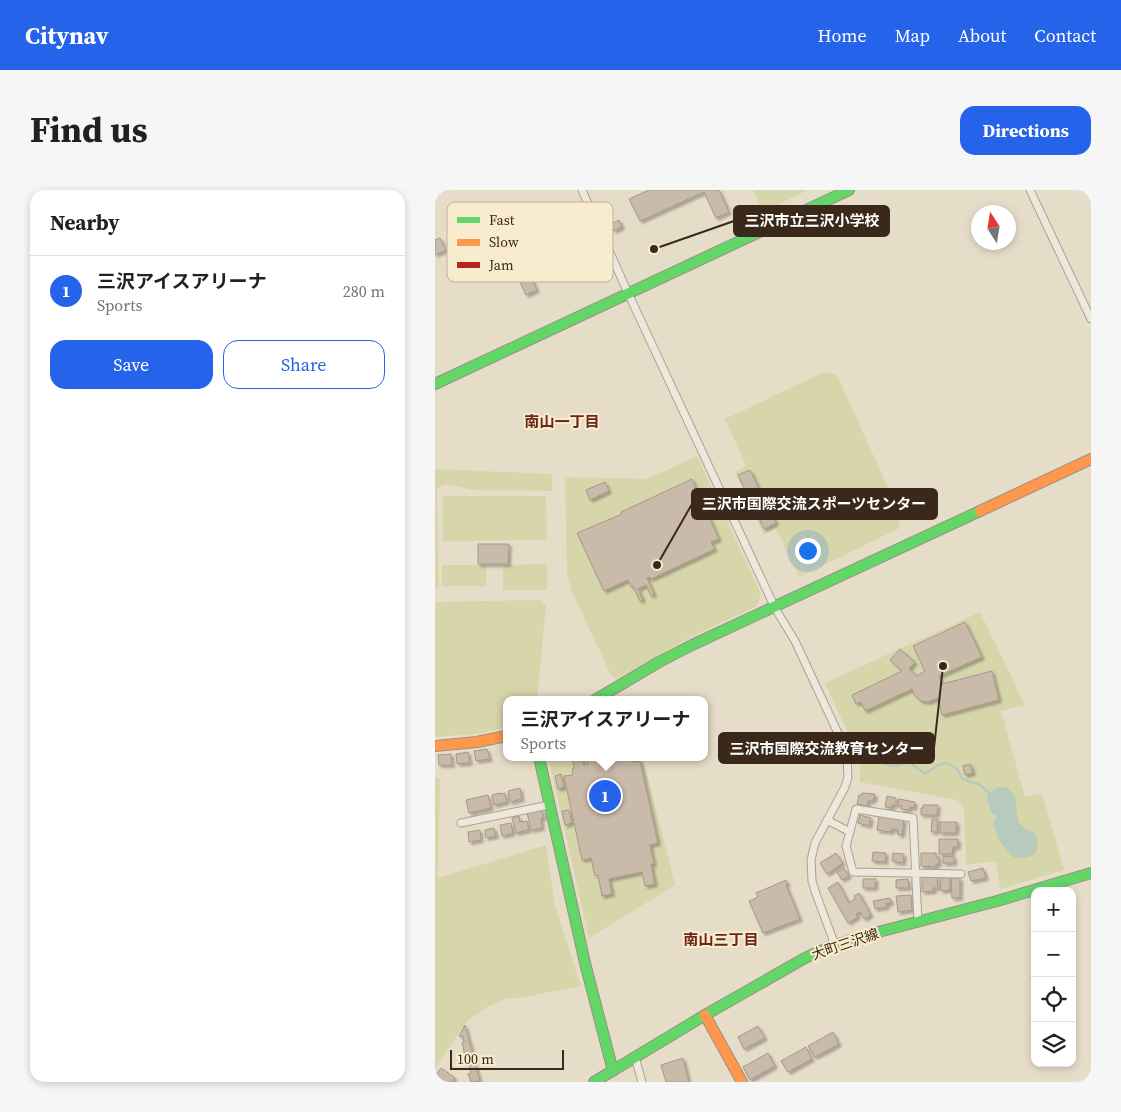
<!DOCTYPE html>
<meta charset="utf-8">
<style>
:root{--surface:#fff;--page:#f6f6f6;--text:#202124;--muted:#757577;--line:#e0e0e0;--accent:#2563eb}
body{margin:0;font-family:"Source Serif 4","Noto Sans JP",serif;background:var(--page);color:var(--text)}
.controls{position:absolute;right:15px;bottom:15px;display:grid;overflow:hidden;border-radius:10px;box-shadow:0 2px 8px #0003}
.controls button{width:45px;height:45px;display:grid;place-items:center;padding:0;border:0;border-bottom:1px solid var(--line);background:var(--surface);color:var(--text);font:25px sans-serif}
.compass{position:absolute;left:536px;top:15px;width:45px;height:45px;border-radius:50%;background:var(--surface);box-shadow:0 2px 8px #0003;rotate:348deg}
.scale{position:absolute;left:15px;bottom:12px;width:114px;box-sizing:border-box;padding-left:5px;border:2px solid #3a291b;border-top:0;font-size:14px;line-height:18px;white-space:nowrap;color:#3a291b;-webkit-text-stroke:4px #f9ebce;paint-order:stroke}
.you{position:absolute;left:372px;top:360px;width:18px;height:18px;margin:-12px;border:4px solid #fff;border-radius:50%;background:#1a73e8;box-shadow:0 0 0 8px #1a73e833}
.badge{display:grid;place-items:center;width:32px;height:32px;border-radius:50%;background:var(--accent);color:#fff;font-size:16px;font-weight:700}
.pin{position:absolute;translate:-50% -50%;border:2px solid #fff;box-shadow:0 1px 5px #0006}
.popup{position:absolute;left:68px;top:506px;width:205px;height:65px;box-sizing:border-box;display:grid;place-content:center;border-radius:10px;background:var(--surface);filter:drop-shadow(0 1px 4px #0005);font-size:16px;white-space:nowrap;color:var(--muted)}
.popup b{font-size:19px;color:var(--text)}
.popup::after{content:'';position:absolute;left:50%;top:100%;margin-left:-10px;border:10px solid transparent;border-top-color:var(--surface)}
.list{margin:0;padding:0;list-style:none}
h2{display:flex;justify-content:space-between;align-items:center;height:65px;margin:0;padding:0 20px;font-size:21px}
h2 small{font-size:16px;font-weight:400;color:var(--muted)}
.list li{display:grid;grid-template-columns:32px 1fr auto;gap:15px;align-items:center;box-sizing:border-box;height:70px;padding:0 20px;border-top:1px solid var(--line)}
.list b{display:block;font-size:19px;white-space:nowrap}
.list p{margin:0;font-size:16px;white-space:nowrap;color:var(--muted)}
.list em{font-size:16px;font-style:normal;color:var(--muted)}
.actions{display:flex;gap:10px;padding:15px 20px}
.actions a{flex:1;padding:11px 0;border:1px solid var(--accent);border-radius:15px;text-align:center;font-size:18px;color:var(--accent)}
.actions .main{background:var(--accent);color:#fff}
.icon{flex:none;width:28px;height:28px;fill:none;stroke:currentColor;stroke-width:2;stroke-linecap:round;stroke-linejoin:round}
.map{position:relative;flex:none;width:656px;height:892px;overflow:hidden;border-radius:15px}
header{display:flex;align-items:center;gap:30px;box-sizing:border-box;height:70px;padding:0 25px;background:var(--accent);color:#fff}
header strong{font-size:24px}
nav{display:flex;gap:28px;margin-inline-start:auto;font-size:18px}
.intro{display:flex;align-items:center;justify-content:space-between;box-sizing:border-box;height:120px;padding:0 30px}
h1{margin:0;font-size:35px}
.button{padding:12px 22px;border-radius:15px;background:var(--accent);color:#fff;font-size:18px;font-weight:700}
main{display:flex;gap:30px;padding:0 30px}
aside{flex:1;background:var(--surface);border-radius:15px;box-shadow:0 2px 8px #0003}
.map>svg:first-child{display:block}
.green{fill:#d7d6aa}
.water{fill:#b6cbbd}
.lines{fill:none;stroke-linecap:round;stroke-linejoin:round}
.stream{stroke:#b6cbbd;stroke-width:2.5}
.building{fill:#cabaaa;stroke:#a69889;filter:url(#shadow)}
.street-casing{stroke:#aba193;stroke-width:9}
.fast-casing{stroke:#9a9183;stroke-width:12}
.slow-casing{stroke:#9a9183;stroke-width:12}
.street{stroke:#ede7dc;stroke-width:7}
.fast{stroke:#63d668;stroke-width:10}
.slow{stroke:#ff974d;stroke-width:10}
.labels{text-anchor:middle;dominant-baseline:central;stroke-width:4;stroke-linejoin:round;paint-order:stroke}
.street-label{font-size:14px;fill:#3a291b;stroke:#f9ebce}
.neighbourhood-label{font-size:15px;font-weight:bold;fill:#6b2616;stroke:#f9ebce}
.key{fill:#f9ebce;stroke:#c0b198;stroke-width:1}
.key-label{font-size:14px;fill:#3a291b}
.leader{fill:none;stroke:#3a291b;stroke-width:2}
.callout-dot{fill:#3a291b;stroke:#f9ebce;stroke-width:2}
.callout{fill:#3a291b;stroke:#3a291b;stroke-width:2}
.callout-label{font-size:15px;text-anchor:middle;font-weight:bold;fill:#fff}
</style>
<header>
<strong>Citynav</strong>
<nav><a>Home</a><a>Map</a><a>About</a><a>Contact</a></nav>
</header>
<div class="intro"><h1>Find us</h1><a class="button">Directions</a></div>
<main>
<aside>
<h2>Nearby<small></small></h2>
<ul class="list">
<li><span class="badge">1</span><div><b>三沢アイスアリーナ</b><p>Sports</p></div><em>280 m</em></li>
</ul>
<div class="actions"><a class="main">Save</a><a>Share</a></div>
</aside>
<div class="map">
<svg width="656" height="892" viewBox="0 0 656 892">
<defs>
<filter id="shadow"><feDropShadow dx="2.5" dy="2.5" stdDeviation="1" flood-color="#0004"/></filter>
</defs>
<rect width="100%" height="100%" fill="#e6ddc9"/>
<!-- green -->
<g class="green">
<path d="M318,0H373L328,22Z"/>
<path d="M389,182L402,185L466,326L463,339L364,387L341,339L328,344L300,282L311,276L290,229Z"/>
<path d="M262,266L326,404L322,416L258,446L181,489L177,487L137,402L132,383L130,287L212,289Z"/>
<path d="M0,279L117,284V301L37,300L12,294L6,296L2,300L4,398H0Z"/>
<path d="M8,306H111L112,350L8,351Z"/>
<path d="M112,374V400H68V375Z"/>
<rect x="7" y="375" width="44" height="21"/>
<path d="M106,410L111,416L102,510H71V537L44,544L0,547V412Z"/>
<path d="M545,422L590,515L566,521L590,607L607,603L629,680L565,699L561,671L531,675L529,618L522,610L425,592V569L390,493Z"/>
<path d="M113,567H208L240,695L154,748Z"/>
<path d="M0,588H5L3,688L111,655L120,716L146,796L84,808H73L52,817L32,831L0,878Z"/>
</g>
<!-- water -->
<path class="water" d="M564,597C585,595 580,621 584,633L592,640L600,643C607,663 598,671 578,667L564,651L558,634L562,626L556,623L552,608L554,603Z"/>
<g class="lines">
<!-- stream -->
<path class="stream" d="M450,574L460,576L472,572L475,573L489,583C497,582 501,573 512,573L521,578L528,589L545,595L554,603"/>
</g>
<!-- building -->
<g class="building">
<path d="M214,0H284L294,22L281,28L269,2L205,31L194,9Z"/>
<path d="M184,30L187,37L179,41L176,34Z"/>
<path d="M5,48L11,60L0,65V50Z"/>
<path d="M91,52L95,60L97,59L99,64L78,74L71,61Z"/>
<path d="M96,87L102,100L91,105L85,92Z"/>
<path d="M315,280L341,333L329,339L303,285Z"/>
<path d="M257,289L284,349L276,352L280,359L216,389L215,387L212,388L219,404L216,406L211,395L203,399L208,410L205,411L198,396L196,397L193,390L169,401L142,343L187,324L186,322Z"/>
<path d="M170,292L174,301L155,310L151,300Z"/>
<path d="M43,354H74L73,374H43Z"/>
<path d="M530,432L547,467L504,486L507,494L557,481L564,510L507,525L503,508L494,512L486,511L480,506L477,499L430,521L426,512L421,514L417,505L467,481L455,470L465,459L480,472L474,479L482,486L490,481L478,456Z"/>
<path d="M52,559L55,569L41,571L39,561Z"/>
<path d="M33,562L35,573L22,574L21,564Z"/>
<path d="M16,564L17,575H4L3,565Z"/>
<path d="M137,567H147L149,575L153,574L152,569L160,567H178V569L182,567H197L198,572L205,571L223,653L215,655L219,674H216L220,694L210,696L207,682L174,689L177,704L167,706L163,685L160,686L156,668L147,670L129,586L138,585L137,579H139Z"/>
<path d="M535,574L538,583L530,585L528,576Z"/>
<path d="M126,584L129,597L123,599L120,586Z"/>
<path d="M85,598L87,609L75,612L73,601Z"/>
<path d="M66,603V604L70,603L72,612L59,615L57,605Z"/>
<path d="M427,603L440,604L439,610H437V611H433L432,616L422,614L424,605H427Z"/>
<path d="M53,605L56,618L34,623L31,610Z"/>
<path d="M452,606L461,608V615H457V618L450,617Z"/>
<path d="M464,609L480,612L479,618L475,617L474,620L466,619L467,616H463Z"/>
<path d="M488,615H503L502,625H486V618H488Z"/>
<path d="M107,620L109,627L106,628L107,638L96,640L92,623Z"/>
<path d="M134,620L137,633L130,635L127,621Z"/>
<path d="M425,625L436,628L434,636L423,633Z"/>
<path d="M84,626L85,632L92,631L94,640L81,643L77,628Z"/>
<path d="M444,626L469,630L467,645L462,644L463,640L457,639L456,642L442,640Z"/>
<path d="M497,629H503L502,642H496Z"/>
<path d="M505,632H522L521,643H505Z"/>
<path d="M76,633L78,643L67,646L65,635Z"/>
<path d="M59,638L61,646L51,648L50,640Z"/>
<path d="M45,640L46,650L34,652L33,642Z"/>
<path d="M504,649H523V657H518L517,664H504Z"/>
<path d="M438,662L451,663L450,672L437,671Z"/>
<path d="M401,663L408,673L392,684L385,673Z"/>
<path d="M458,663L469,664L468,673L457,671Z"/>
<path d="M486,663H501V667H504V674H501V677L486,676Z"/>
<path d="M519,666V673H508V667Z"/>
<path d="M409,678L414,686L407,690L402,682Z"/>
<path d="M548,678L551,688L536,691L533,682Z"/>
<path d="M487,687H502L503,698H498L499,701L487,702Z"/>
<path d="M515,687V700L506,701L505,688Z"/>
<path d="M516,688H525V708H517Z"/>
<path d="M428,689H441L440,698H428Z"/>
<path d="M473,689L474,698H461V690Z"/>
<path d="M351,690L353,694L351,695L365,729L328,743L314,711L323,707L321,703Z"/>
<path d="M403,692L414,713L420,709L419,706L424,703L436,725L429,729L425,722L421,724L423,727L413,733L393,698Z"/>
<path d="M476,705L477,720L463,722L461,706Z"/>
<path d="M455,708L456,713L451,714L452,717L440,719L438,711Z"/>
<path d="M30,835L40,872L32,874L27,853L29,852L28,846L25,847L24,846Z"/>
<path d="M323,836L330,848L309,859L303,847Z"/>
<path d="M398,842L404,854L380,867L373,856Z"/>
<path d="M371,857L377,869L353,882L346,871Z"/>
<path d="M333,863L340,876L315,890L308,877Z"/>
<path d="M248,868L254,892H231L226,875Z"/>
<path d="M40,874L45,891L36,892L33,884L36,883L34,875Z"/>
<path d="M6,878L20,888L17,892H0V886Z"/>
</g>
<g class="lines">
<!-- street casing -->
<g class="street-casing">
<g id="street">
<path d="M147,0L193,103L340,418L360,451L409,556L412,568L413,587L410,597L380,653L376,670L377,691L381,704L400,755"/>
<path d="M595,0L656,129"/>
<path d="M392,630L415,642"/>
<path d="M26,633L114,615"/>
<path d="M483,732L478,628L421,619L411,656L418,682L526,684"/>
<path d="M200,867L207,892"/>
</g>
</g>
<!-- fast casing -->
<g class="fast-casing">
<g id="fast">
<path d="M0,194L414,0"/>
<path d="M160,510L224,472L257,455L545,321"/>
<path d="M104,567L150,773L178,881"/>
<path d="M159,892L270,825L370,768L392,758L432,745L562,711L656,683"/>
</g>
</g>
<!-- slow casing -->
<g class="slow-casing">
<g id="slow">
<path d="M545,321L656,269"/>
<path d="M0,556L42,552L71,546"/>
<path d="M270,825L307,892"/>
</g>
</g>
<!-- street -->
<use href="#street" class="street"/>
<!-- fast -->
<use href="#fast" class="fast"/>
<!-- slow -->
<use href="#slow" class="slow"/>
</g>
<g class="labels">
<!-- street labels -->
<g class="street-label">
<text transform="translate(410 754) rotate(-19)">大町三沢線</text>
</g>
<!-- neighbourhood labels -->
<g class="neighbourhood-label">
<text x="127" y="231">南山一丁目</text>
<text x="286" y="749">南山三丁目</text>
</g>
</g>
<!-- legend -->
<rect x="12" y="12" width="166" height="80" rx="8" class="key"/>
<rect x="22" y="27" width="23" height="6" fill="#63d668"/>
<rect x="22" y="49" width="23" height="7" fill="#ff974d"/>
<rect x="22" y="72" width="23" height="6" fill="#b3261e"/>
<g class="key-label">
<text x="54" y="35">Fast</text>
<text x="54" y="57">Slow</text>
<text x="54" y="80">Jam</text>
</g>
<!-- callouts -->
<path class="leader" d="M219 59L299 31M222 375L257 314M508 476L499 558"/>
<g class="callout-dot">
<circle cx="219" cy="59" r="5"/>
<circle cx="222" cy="375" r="5"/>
<circle cx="508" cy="476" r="5"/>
</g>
<g class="callout">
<rect x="299" y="16" width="155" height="30" rx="5"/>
<rect x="257" y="299" width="245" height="30" rx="5"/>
<rect x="284" y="543" width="215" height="30" rx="5"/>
</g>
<g class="callout-label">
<text x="377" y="36">三沢市立三沢小学校</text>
<text x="379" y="319">三沢市国際交流スポーツセンター</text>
<text x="392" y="564">三沢市国際交流教育センター</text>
</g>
</svg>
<div class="controls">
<button>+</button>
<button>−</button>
<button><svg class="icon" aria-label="locate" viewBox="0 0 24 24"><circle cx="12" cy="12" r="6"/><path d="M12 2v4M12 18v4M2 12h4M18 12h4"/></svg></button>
<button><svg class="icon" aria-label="layers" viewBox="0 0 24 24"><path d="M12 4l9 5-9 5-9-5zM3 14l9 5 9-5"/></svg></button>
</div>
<svg class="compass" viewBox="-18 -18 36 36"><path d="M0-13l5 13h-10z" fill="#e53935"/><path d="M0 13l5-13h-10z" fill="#757577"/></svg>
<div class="scale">100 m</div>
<div class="you"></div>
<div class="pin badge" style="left:170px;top:606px">1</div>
<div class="popup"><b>三沢アイスアリーナ</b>Sports</div>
</div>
</main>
